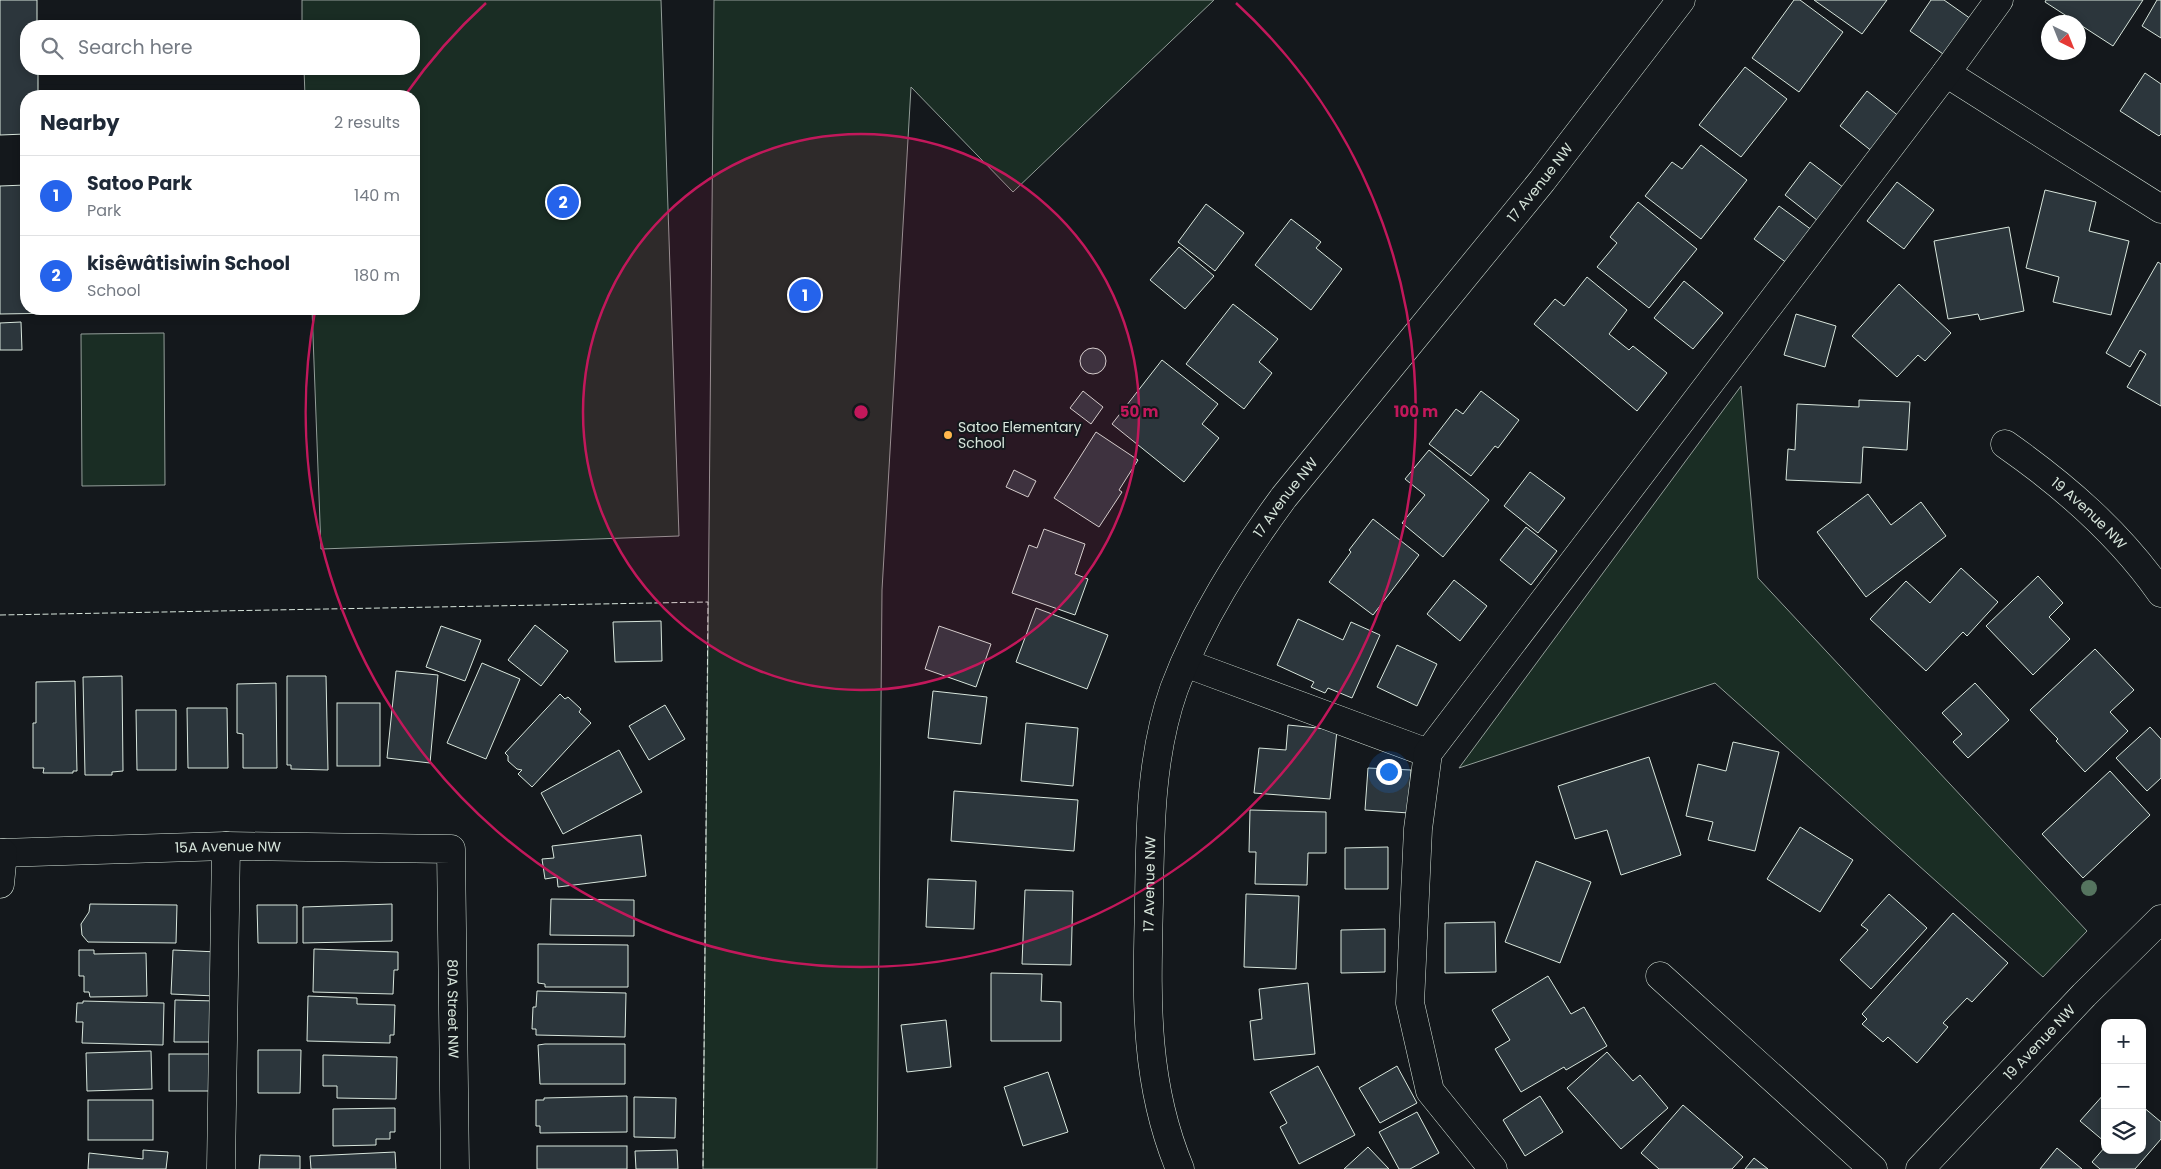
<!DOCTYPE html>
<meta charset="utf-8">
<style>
:root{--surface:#fff;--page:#f2f2f3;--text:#1f2937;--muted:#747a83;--line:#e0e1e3;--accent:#2563eb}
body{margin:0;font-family:Poppins,sans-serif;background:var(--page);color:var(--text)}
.controls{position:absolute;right:15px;bottom:15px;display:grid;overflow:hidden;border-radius:10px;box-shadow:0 2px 8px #0003}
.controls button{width:45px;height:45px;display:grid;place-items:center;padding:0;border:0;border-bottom:1px solid var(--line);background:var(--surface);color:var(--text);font:25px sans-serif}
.compass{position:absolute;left:2041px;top:15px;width:45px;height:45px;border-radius:50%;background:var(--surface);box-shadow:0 2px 8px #0003;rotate:137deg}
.you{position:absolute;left:1388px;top:771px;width:18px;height:18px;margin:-12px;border:4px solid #fff;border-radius:50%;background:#1a73e8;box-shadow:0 0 0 8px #1a73e833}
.badge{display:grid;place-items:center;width:32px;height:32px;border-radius:50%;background:var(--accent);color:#fff;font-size:16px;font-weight:700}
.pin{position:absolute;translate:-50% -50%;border:2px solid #fff;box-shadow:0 1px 5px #0006}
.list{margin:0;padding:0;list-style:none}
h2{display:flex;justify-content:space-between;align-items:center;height:65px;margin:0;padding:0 20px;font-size:21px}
h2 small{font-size:16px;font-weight:400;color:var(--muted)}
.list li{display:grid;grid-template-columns:32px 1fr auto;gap:15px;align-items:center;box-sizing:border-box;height:80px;padding:0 20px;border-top:1px solid var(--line)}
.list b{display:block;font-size:19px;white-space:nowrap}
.list p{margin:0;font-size:16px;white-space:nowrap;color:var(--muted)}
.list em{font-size:16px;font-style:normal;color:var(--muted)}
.icon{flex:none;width:28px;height:28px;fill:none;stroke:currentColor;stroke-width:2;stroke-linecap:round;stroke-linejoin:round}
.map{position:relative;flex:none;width:2161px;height:1169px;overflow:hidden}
.search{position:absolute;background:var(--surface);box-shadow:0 2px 8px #0003;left:20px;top:20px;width:400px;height:55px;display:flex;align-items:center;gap:12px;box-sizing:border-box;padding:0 18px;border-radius:20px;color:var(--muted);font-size:19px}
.panel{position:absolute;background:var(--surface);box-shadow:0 2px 8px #0003;left:20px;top:90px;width:400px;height:225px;border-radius:20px}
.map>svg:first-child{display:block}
.green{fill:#1a2d24;stroke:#939e99}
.building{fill:#2c363c;stroke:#d8e6dc}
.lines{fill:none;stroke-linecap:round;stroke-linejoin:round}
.minor-casing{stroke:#d8e6dc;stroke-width:29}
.minor{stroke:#14181c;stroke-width:28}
.fence{stroke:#d8e6dc;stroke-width:1;stroke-dasharray:6 2.5;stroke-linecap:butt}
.tree{fill:#55745f}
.ring{fill:none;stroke:#c2185b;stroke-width:2.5}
.poi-dot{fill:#ffb74d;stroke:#14181c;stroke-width:2}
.labels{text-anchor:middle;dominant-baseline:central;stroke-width:4;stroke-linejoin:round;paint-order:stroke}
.street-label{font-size:14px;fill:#d8e6dc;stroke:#14181c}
.poi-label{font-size:14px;fill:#d8e6dc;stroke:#14181c;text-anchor:start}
.centre{fill:#c2185b;stroke:#14181c;stroke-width:2.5}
.ring-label{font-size:15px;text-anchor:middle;font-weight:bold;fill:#c2185b;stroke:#14181c;stroke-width:4;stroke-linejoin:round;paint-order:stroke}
</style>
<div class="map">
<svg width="2161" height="1169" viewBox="0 0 2161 1169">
<rect width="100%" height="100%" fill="#14181c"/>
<!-- green -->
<g class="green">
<path d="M302,0H661L679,536L321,549L312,309H414V96H305L304,69H414V26H302Z"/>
<path d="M714,0H1214L1013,192L911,87L882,590L877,1169H703Z"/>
<path d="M164,333L165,485L82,486L81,334Z"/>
<path d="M1741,386L1758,578L2087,931L2043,977L1715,683L1459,768Z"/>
</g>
<!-- building -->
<g class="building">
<path d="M0,0H37V26H26V69H38V96H26V134L0,135Z"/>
<path d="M1794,0H1800L1843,32L1799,92L1752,58Z"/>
<path d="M1814,0H1887L1862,34Z"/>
<path d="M1931,0H1944L1971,19L1946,56L1910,31Z"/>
<path d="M2046,0H2143L2113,46L2045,2Z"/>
<path d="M2157,0H2161V38L2142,26Z"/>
<path d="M1745,67L1787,99L1741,157L1699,125Z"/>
<path d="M2145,73L2161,84V134L2159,136L2120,111Z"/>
<path d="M1867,91L1900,117L1873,152L1840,126Z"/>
<path d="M1701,145L1747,180L1701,239L1645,196L1672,162L1682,169Z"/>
<path d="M1810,162L1848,191L1822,224L1785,195Z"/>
<path d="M1897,182L1934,210L1904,249L1867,221Z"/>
<path d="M26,185V309H61L62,313L0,314V186Z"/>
<path d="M2045,190L2096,202L2089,231L2129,241L2111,315L2053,302L2059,277L2026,268Z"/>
<path d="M1638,202L1697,249L1649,308L1597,267L1617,243L1610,237Z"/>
<path d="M1206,204L1244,233L1215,271L1178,242Z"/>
<path d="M1779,206L1816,233L1791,266L1754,239Z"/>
<path d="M1291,219L1321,242L1316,248L1342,269L1311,310L1255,265Z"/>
<path d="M2009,227L2024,311L1980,320L1978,314L1948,319L1934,241Z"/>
<path d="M1179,247L1214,276L1185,309L1150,280Z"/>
<path d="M2158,262L2161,264V406L2127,387L2146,354L2140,350L2130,367L2106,353Z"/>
<path d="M1587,277L1627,310L1609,334L1629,350L1633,346L1667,373L1637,411L1534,324L1555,299L1564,306Z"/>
<path d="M1684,281L1723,313L1693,349L1654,318Z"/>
<path d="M1899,284L1951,333L1925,361L1918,355L1897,377L1852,336Z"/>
<path d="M1233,304L1278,339L1259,362L1272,373L1244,409L1186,364Z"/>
<path d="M1796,314L1836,326L1825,367L1784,355Z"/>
<path d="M21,322L22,350H0V323Z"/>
<circle cx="1093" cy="361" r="13"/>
<path d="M1162,360L1218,404L1202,424L1219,438L1184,482L1112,424Z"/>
<path d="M1083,391L1103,407L1091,424L1070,408Z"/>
<path d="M1481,391L1519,420L1498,448L1495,446L1471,476L1429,444L1456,409L1463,414Z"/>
<path d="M1859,400L1910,402L1907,450L1863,447L1861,483L1786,480L1788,449L1795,450L1797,404L1859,407Z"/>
<path d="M1096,432L1138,460L1119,490L1122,492L1099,527L1054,498Z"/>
<path d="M1429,450L1489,500L1443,557L1402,523L1425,495L1405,479Z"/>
<path d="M1014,470L1036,481L1028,497L1006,487Z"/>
<path d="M1530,472L1565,498L1538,533L1504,506Z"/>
<path d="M1868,494L1891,525L1921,502L1946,536L1866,597L1817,532Z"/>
<path d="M1373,519L1419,555L1373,615L1329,582L1351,552L1349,550Z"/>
<path d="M1526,527L1557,551L1531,585L1500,560Z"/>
<path d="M1044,529L1085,544L1075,574L1088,579L1075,615L1012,593L1029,545L1037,548Z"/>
<path d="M1961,568L1998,602L1967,636L1963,632L1926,671L1870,619L1906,581L1930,603Z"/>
<path d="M2038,576L2063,603L2049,617L2070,639L2033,675L1986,626Z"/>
<path d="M1454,580L1487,606L1460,641L1427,614Z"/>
<path d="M1036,608L1108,635L1087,689L1016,662Z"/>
<path d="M1298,619L1343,640L1351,622L1380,635L1352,698L1328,688L1325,693L1311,687L1314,682L1277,665Z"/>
<path d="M661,621L662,661L615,662L613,622Z"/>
<path d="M535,625L568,651L541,686L508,660Z"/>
<path d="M441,626L481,640L465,681L426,667Z"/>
<path d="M939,626L991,644L976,687L925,669Z"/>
<path d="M1397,645L1437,664L1417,706L1377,687Z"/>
<path d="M2095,649L2134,690L2110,712L2128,731L2085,772L2056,741L2058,739L2030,710Z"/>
<path d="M482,663L520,679L486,759L447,743Z"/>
<path d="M396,671L438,675L430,763L387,758Z"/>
<path d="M122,676L123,771L112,772V775H85L83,677Z"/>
<path d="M287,676H326L328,770L291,769V765H287Z"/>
<path d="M75,681L77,771H73V773H43L44,768H33V723H36V682Z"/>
<path d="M276,683L277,768H243V734L237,733V684Z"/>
<path d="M1975,683L2009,720L1968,758L1953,742L1962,734L1942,713Z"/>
<path d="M933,691L987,697L981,744L928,738Z"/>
<path d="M560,694L565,699L568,697L581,709L579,712L591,723L532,787L518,774L522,770L517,769L508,761V756L505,753Z"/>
<rect x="337" y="703" width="43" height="63"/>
<path d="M665,705L685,739L649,760L629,726Z"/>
<path d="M187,708H227L228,768H188Z"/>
<path d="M136,710H176V770H137Z"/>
<path d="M1026,723L1078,728L1073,786L1021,781Z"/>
<path d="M1288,725L1337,730L1330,799L1254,793L1259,748L1286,750Z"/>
<path d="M2150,727L2161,739V778L2147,791L2116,758Z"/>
<path d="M1733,742L1779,752L1755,851L1708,840L1713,822L1686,816L1698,764L1726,771Z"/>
<path d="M619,750L642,792L563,834L541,793Z"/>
<path d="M1649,757L1681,855L1621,875L1607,830L1575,839L1558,786Z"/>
<path d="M1368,768L1411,770L1409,813L1365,810Z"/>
<path d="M2110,771L2150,815L2083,878L2042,834Z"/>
<path d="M954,791L1078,800L1074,851L951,841Z"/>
<path d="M1250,810L1326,812V853H1308L1307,885L1255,884L1256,852H1249Z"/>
<path d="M1800,827L1853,860L1820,912L1767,879Z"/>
<path d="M641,835L646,876L558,887L557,877L545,879L542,859L554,858L552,846Z"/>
<path d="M1388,847V889H1345V848Z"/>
<path d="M1536,861L1591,882L1560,963L1505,942Z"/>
<path d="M928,879L976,881L974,929L926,927Z"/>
<path d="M1025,890L1073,891L1071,965L1022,964Z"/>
<path d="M1246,894L1299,896L1296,969L1244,967Z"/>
<path d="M1889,894L1927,928L1871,989L1840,960L1868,930L1861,925Z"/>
<path d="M551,899L634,900V936L550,935Z"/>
<path d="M90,904L177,905L176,943L88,942L82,935L81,924L89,912Z"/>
<path d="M392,904V941L303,943V907Z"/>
<path d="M257,905H297V943H258Z"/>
<path d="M1953,913L2008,963L1972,1002L1967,998L1943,1023L1948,1027L1917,1063L1888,1037L1883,1042L1862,1024L1867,1019L1862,1014Z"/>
<path d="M1495,922L1496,972L1445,973V923Z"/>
<path d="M1385,929V972L1341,973V930Z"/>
<path d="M538,944L628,945V987H545V984L538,983Z"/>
<path d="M314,949L398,952V970H394L393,994L313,992Z"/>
<path d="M79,950H94V954L146,953L147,996L90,997L89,992H84V976H79Z"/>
<path d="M173,950L218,952L215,996L171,994Z"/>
<path d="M991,973L1042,974L1041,1001L1061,1002V1041H991Z"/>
<path d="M1548,976L1571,1014L1584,1007L1607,1046L1566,1070L1564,1067L1521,1092L1495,1049L1510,1040L1492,1010Z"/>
<path d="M1308,983L1315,1054L1254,1060L1250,1021L1262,1019L1259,989Z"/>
<path d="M537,991L626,993L625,1037L536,1035V1029H532L533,1007H536Z"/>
<path d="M308,996L357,998V1004L395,1005L394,1035H390V1043L307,1041Z"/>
<path d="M175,1000L216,1001V1042H174Z"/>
<path d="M83,1001L164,1003L163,1045L82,1043L83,1022H76L77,1003H83Z"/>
<path d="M946,1020L951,1067L907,1072L901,1025Z"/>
<path d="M545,1044H625V1084H540L538,1045Z"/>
<path d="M258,1050H301L300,1093H258Z"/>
<path d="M151,1051L152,1089L87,1091L86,1053Z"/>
<path d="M1607,1052L1633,1081L1640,1075L1668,1108L1621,1149L1567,1088Z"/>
<rect x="169" y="1054" width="44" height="37"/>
<path d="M323,1055L397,1057L396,1099L337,1098V1086H323Z"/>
<path d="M1318,1066L1355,1135L1299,1164L1280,1127L1287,1123L1270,1092Z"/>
<path d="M1397,1066L1417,1103L1380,1123L1359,1088Z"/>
<path d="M1048,1072L1068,1132L1023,1146L1004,1087Z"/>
<path d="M2105,1093V1142L2080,1121Z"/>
<path d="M627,1096V1132L540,1133V1126H536V1100H544V1098Z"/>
<path d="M1540,1096L1563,1132L1525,1156L1503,1120Z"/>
<path d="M634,1097L676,1098L675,1138L634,1137Z"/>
<rect x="88" y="1100" width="65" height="40"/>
<path d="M1683,1105L1743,1157L1732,1169H1659L1641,1153Z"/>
<path d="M2142,1106L2161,1122V1139L2135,1169H2100L2092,1162L2105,1147V1150H2142Z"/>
<path d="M395,1108V1132H390V1139H376V1145L333,1146V1109Z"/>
<path d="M1417,1112L1439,1153L1410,1169H1399L1379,1132Z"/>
<rect x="537" y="1146" width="90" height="23"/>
<path d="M1368,1147L1389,1169H1344Z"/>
<path d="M2057,1148L2082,1169H2040Z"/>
<path d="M143,1150L168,1152L166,1169H88L89,1153L143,1159Z"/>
<path d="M677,1150L678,1169H636L635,1151Z"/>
<path d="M395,1152L396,1169H311L310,1156Z"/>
<path d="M260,1155L300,1156V1169H259Z"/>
<path d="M1754,1158L1768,1169H1745Z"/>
</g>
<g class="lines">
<!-- minor casing -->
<g class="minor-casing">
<g id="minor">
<path d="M1946,73L2161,209"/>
<path id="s1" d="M2005,444C2065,486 2119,533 2161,593"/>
<path d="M1185,663L1428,753"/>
<path id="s2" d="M0,853L226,846L451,849L455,1169"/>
<path d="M0,884L3,853"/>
<path d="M1660,976L1873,1169"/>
<path d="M221,1169L226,846"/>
<path id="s3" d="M1180,1169C1143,1080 1147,996 1149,902C1150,831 1150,757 1174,689C1200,619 1240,557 1284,497L1542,181L1681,0"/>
<path d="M1493,1169L1430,1091L1410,1003L1418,829L1428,753L1946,73L1999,0"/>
<path id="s4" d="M1920,1169L2084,995L2161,919"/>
</g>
</g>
<!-- minor -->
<use href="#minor" class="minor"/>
<!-- fence -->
<path class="fence" d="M0,615L708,602L703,1169"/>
</g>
<!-- trees -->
<circle class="tree" cx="2089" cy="888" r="8"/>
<!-- distance rings -->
<circle cx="861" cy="412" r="278" fill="#c2185b" fill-opacity=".12"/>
<g class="ring">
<circle cx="861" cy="412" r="278"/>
<path d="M406 94A555 555 0 0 1 486 3M1236 3A555 555 0 1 1 315 311"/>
</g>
<!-- markers -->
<circle class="poi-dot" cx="948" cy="435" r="5"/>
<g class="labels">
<!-- street labels -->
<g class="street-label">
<text stroke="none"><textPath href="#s3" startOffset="1114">17 Avenue NW</textPath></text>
<text stroke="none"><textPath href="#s3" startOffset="709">17 Avenue NW</textPath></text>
<text stroke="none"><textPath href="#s1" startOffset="109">19 Avenue NW</textPath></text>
<text stroke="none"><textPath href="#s2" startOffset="228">15A Avenue NW</textPath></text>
<text stroke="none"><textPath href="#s3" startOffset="289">17 Avenue NW</textPath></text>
<text stroke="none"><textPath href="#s2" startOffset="611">80A Street NW</textPath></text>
<text stroke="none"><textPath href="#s4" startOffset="174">19 Avenue NW</textPath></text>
</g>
<!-- poi labels -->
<g class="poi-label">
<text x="958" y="427">Satoo Elementary<tspan x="958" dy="16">School</tspan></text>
</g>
</g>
<circle cx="861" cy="412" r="8" class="centre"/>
<g class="ring-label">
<text x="1139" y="417">50 m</text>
<text x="1416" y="417">100 m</text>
</g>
</svg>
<div class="controls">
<button>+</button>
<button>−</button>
<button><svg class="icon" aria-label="layers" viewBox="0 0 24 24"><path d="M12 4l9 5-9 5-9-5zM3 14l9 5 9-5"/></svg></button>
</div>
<svg class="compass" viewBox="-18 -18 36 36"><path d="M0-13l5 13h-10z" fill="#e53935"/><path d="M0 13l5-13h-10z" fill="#747a83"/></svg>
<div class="you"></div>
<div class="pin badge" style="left:805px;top:295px">1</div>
<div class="pin badge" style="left:563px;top:202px">2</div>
<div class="search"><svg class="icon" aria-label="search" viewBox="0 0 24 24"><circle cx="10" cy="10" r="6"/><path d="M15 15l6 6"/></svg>Search here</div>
<section class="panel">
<h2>Nearby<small>2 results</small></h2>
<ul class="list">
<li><span class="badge">1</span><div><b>Satoo Park</b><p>Park</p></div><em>140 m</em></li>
<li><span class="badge">2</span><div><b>kisêwâtisiwin School</b><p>School</p></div><em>180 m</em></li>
</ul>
</section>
</div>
